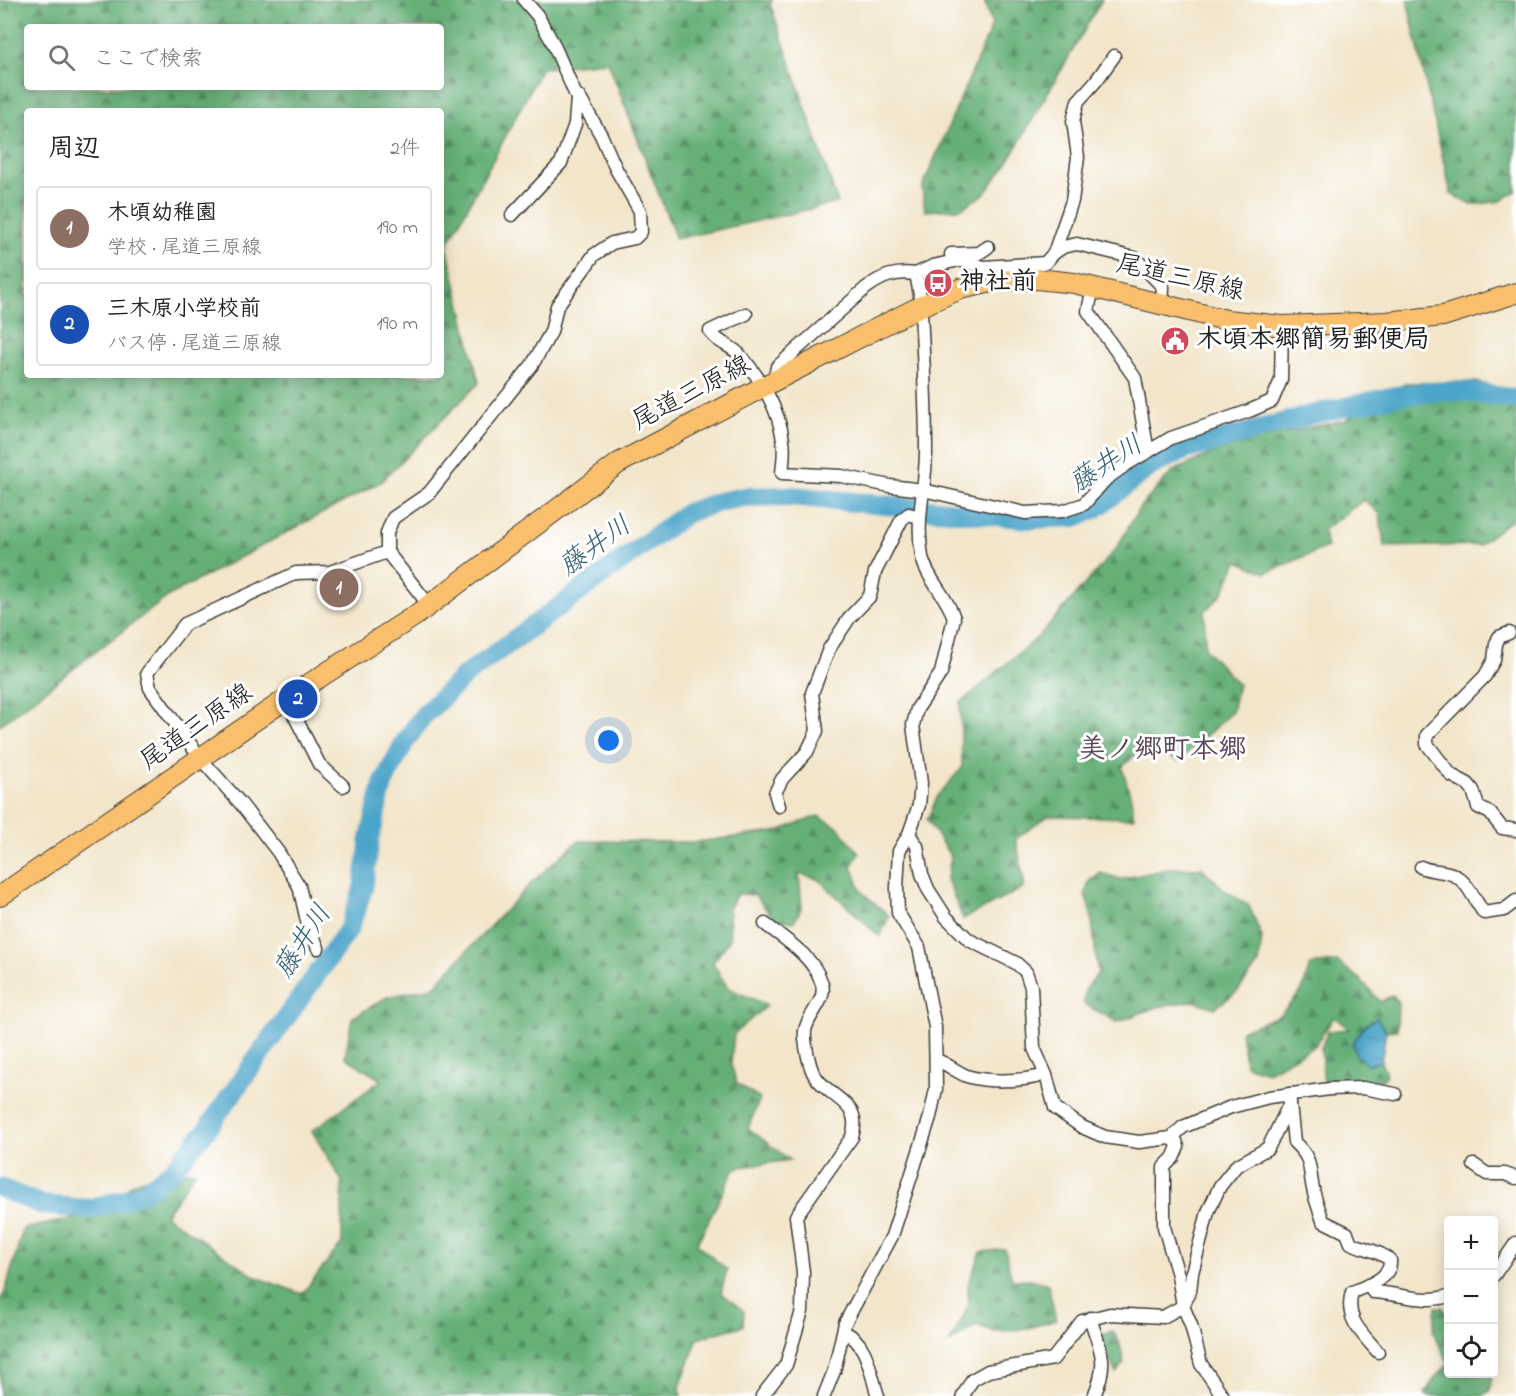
<!DOCTYPE html>
<html lang="ja">
<meta charset="utf-8">
<style>
:root{--surface:#fff;--page:#f2f2f2;--text:#222;--muted:#767676;--line:#e0e0e0;--accent:#d1495b}
body{margin:0;font-family:"Indie Flower","Klee One",sans-serif;background:var(--page);color:var(--text)}
.controls{position:absolute;right:18px;bottom:18px;display:grid;overflow:hidden;border-radius:6px;box-shadow:0 3px 15px #0003}
.controls button{width:54px;height:54px;display:grid;place-items:center;padding:0;border:0;border-bottom:2px solid var(--line);background:var(--surface);color:var(--text);font:30px sans-serif}
.you{position:absolute;left:609px;top:741px;width:21px;height:21px;margin:-15px;border:4px solid #fff;border-radius:50%;background:#1a73e8;box-shadow:0 0 0 9px #1a73e833}
.badge{display:grid;place-items:center;width:39px;height:39px;border-radius:50%;background:var(--accent);color:#fff;font-size:20px;font-weight:700}
.pin{position:absolute;translate:-50% -50%;border:3px solid #fff;box-shadow:0 2px 6px #0006}
.list{margin:0;padding:0;list-style:none}
h2{display:flex;justify-content:space-between;align-items:center;height:78px;margin:0;padding:0 24px;font-size:26px}
h2 small{font-size:20px;font-weight:400;color:var(--muted)}
.list li{display:grid;grid-template-columns:39px 1fr auto;gap:18px;align-items:center;box-sizing:border-box;height:84px;margin:0 12px 12px;padding:0 12px;border:2px solid var(--line);border-radius:6px}
.list b{display:block;font-size:22px;white-space:nowrap}
.list p{margin:0;font-size:20px;white-space:nowrap;color:var(--muted)}
.list em{font-size:20px;font-style:normal;color:var(--muted)}
.icon{flex:none;width:33px;height:33px;fill:none;stroke:currentColor;stroke-width:2;stroke-linecap:round;stroke-linejoin:round}
.map{position:relative;flex:none;width:1516px;height:1396px;overflow:hidden}
.search{position:absolute;background:var(--surface);box-shadow:0 3px 15px #0003;left:24px;top:24px;width:420px;height:66px;display:flex;align-items:center;gap:15px;box-sizing:border-box;padding:0 21px;border-radius:6px;color:var(--muted);font-size:22px}
.panel{position:absolute;background:var(--surface);box-shadow:0 3px 15px #0003;left:24px;top:108px;width:420px;height:270px;border-radius:6px}
.map>svg:first-child{display:block}
.forest{fill:url(#forest-firs);stroke:#41664a;stroke-width:1.5;fill-rule:evenodd}
.water{fill:url(#water-ripples);stroke:#346072;stroke-width:1.5}
.lines{fill:none;stroke-linecap:round;stroke-linejoin:round}
.river{stroke:#4ca4c9;stroke-width:20}
.minor-casing{stroke:#3c3a36;stroke-width:15}
.primary-casing{stroke:#3c3a36;stroke-width:22}
.minor{stroke:#fff;stroke-width:12}
.primary{stroke:#f9bf6c;stroke-width:20}
.labels{text-anchor:middle;dominant-baseline:central;stroke-width:6;stroke-linejoin:round;paint-order:stroke}
.street-label{font-size:26px;fill:#1c1c1c;stroke:#fff}
.poi-label{font-size:26px;font-weight:bold;fill:#1c1c1c;stroke:#fff;text-anchor:start}
.water-label{font-size:27px;font-style:italic;fill:#346072;stroke:#fff}
.quarter-label{font-size:28px;font-weight:bold;fill:#5c4758;stroke:#fff}
</style>
<div class="map">
<svg width="1516" height="1396" viewBox="0 0 1516 1396">
<defs>
<pattern id="forest-firs" width="22" height="20" patternUnits="userSpaceOnUse" patternTransform="scale(1.5)"><rect width="22" height="20" fill="#66b078"/><path d="M5 1l3.5 6h-7zM16 11l3.5 6h-7z" fill="#538e62"/></pattern>
<pattern id="water-ripples" width="26" height="14" patternUnits="userSpaceOnUse" patternTransform="scale(1.5)"><rect width="26" height="14" fill="#4ca4c9"/><path d="M2 4q2-2 4 0t4 0M15 11q2-2 4 0t4 0" fill="none" stroke="#3e85a2"/></pattern>
</defs>
<rect width="100%" height="100%" fill="#fff"/>
<filter id="ink" filterUnits="userSpaceOnUse"><feTurbulence type="fractalNoise" baseFrequency=".0167" numOctaves="2"/><feDisplacementMap in="SourceGraphic" scale="12" xChannelSelector="R" yChannelSelector="G"/><feConvolveMatrix kernelMatrix="1 2 1 2 8 2 1 2 1" color-interpolation-filters="sRGB"/></filter>
<filter id="wash" filterUnits="userSpaceOnUse"><feTurbulence type="fractalNoise" baseFrequency=".008" numOctaves="4" result="noise"/><feDisplacementMap in="SourceGraphic" scale="24" xChannelSelector="R" yChannelSelector="G"/><feGaussianBlur stdDeviation="1.35" result="paint"/><feColorMatrix in="noise" values="0 0 0 0 0 0 0 0 0 0 0 0 0 0 0 0 0 1.4 0 .05"/><feComposite in="paint" operator="in"/></filter>
<g filter="url(#wash)">
<rect width="100%" height="100%" fill="#f2e5ca"/>
<!-- forest -->
<g class="forest">
<path d="M0,0H773L770,3L838,203L676,239L608,62L542,68L447,246L479,383L381,482L170,595L0,725ZM27,27H441V87H27ZM27,111H441V375H27Z"/>
<path d="M984,0H1102L1006,165L983,195L960,209L925,211L922,188L992,25Z"/>
<path d="M1407,0H1516V191L1501,201L1471,205L1451,194Z"/>
<path d="M1475,382L1516,391V516L1479,545L1384,547L1380,514L1364,500L1323,530L1327,547L1266,573L1237,561L1223,593L1205,611V649L1238,684L1232,712L1178,761L1145,746L1122,767L1131,798L1134,818L1048,816L1016,839L1025,887L963,919L947,879L951,857L927,820L938,795L962,768L960,703L1038,637L1116,549L1140,507L1173,471L1217,451L1274,435L1346,420L1406,383Z"/>
<path d="M818,816L838,827L859,853L852,866L861,891L889,916L880,937L818,879L799,874L802,907L794,922L774,919L755,895L737,894L729,909L730,939L713,963L728,988L767,1005L734,1034L731,1064L737,1084L760,1099L748,1128L790,1160L735,1168L697,1244L727,1270L721,1293L744,1311L743,1326L698,1338L680,1387L681,1396H0V1300L5,1292L23,1229L99,1213L133,1183L163,1172L196,1171L165,1215L256,1277L302,1294L342,1243V1181L312,1131L381,1080L345,1057L352,1018L387,997L433,987L534,880L578,841L696,842L775,832Z"/>
<path d="M1172,868H1202L1225,890L1249,906L1262,937L1259,963L1238,991L1215,1008L1192,1001L1157,1007L1117,1022L1084,1004L1085,990L1098,973L1091,913L1085,896L1089,881L1101,873L1121,879Z"/>
<path d="M1338,962L1361,980L1380,1002L1393,995L1398,1002L1397,1030L1386,1031L1377,1018L1364,1026L1367,1064L1381,1062L1387,1075L1381,1081L1324,1085L1321,1048L1328,1031L1349,1029L1334,1017L1315,1046L1268,1072L1245,1065L1241,1031L1280,1015L1302,991L1310,965Z"/>
<path d="M1005,1249L1012,1280L1031,1279L1048,1284L1056,1320L1029,1328L994,1332L977,1325L949,1344L968,1307V1285L981,1252Z"/>
<path d="M1436,1307H1443L1448,1319V1362L1433,1332Z"/>
<path d="M1112,1331L1119,1341L1124,1362L1116,1373L1105,1350L1102,1335Z"/>
<path d="M1448,1364V1374H1492L1490,1390L1483,1396H1427L1425,1393L1435,1378Z"/>
</g>
<!-- water -->
<path class="water" d="M1377,1018L1386,1031L1381,1062L1367,1064L1357,1056L1352,1044L1364,1026Z"/>
<g class="lines">
<!-- river -->
<path class="river" d="M0,1188L42,1205L87,1209L124,1200L144,1192L172,1170L205,1132L349,929L363,889L370,838L383,784L404,743L423,716L463,677L687,513L718,502L744,497L791,496L1031,519L1075,517L1095,509L1151,466L1185,450L1310,415L1395,396L1429,392L1463,391L1516,399"/>
</g>
</g>
<g filter="url(#ink)">
<g class="lines">
<!-- minor casing -->
<g class="minor-casing">
<g id="minor">
<path d="M512,215L561,163L575,124L577,98L553,43L537,15L524,0"/>
<path d="M1054,253L1063,247L1077,244L1135,258L1163,287L1162,305"/>
<path d="M951,254L979,253L988,247"/>
<path d="M916,274L933,266L959,260L984,267L1045,263L1054,253L1072,201L1078,157L1073,121L1078,101L1096,81L1114,56"/>
<path d="M1093,287L1088,311L1135,378L1148,452"/>
<path d="M746,314L710,331C716,342 730,345 739,354C760,377 779,409 783,440C785,450 783,462 782,473L841,476L890,486L923,490L1025,513L1063,511L1084,504L1106,479L1127,464L1171,438L1249,411L1272,401L1281,380L1282,326"/>
<path d="M774,381L777,367L866,288C882,276 896,271 916,274L920,295C923,347 926,399 926,451C926,489 915,518 922,557C927,579 947,596 954,618L941,673L917,709L913,725L921,783L919,805L909,834L899,851L897,888L898,913L919,947L935,1027L936,1089L930,1117L892,1236L845,1323L834,1371L824,1396"/>
<path d="M387,552V533L393,518L429,493L532,365L551,332L557,306L594,255L612,243L635,238L641,232L640,211L616,169L601,135L579,97L577,98"/>
<path d="M1509,633L1499,637L1496,644L1494,660L1485,676L1427,735V744L1451,775L1468,784L1473,790L1478,807L1490,813L1502,828L1516,830"/>
<path d="M286,699L319,764L343,786"/>
<path d="M779,806L775,793L782,779L807,752L817,731L812,693L829,649L850,617L870,596L875,572L902,519L909,514L919,517"/>
<path d="M909,834L917,846L922,874L928,889L946,917L969,940L1016,963L1026,972L1031,987L1034,1048L1046,1075L1055,1108L1082,1127L1105,1137L1139,1142L1171,1138L1183,1127L1231,1107L1269,1097L1330,1089L1363,1088L1395,1094"/>
<path d="M1421,867C1431,872 1444,870 1454,875C1469,883 1474,900 1484,913L1504,910L1516,901"/>
<path d="M318,948L307,921L299,886L278,852L241,804L201,759L150,688L147,673L185,624L296,573L330,572L387,552L429,605"/>
<path d="M936,1060C949,1064 958,1074 970,1077C988,1082 1018,1081 1037,1077"/>
<path d="M1290,1104L1294,1142C1313,1160 1308,1165 1313,1189C1315,1200 1320,1211 1323,1221L1347,1233L1351,1243C1364,1249 1378,1250 1390,1260C1392,1278 1367,1286 1352,1292C1344,1319 1362,1333 1378,1352"/>
<path d="M1171,1138L1176,1141L1178,1147L1173,1158L1164,1167V1227L1178,1275L1183,1306L1191,1325L1201,1364L1223,1396"/>
<path d="M1474,1165L1487,1174H1505L1516,1178"/>
<path d="M1494,1275L1516,1243"/>
<path d="M1368,1285L1373,1292C1397,1293 1425,1304 1448,1296"/>
<path d="M1090,1318C1101,1352 1109,1361 1094,1396"/>
<path d="M844,1332C868,1342 870,1373 878,1396"/>
<path d="M762,1396L786,1365L802,1311L803,1272L796,1216L852,1137C863,1102 832,1101 815,1076C809,1068 804,1040 805,1031C807,1015 827,1001 822,984C814,957 786,940 765,924"/>
<path d="M963,1396L972,1380L988,1371L1053,1359L1082,1321L1110,1314L1163,1317L1183,1306L1190,1291L1192,1273L1208,1212L1220,1186L1236,1166L1268,1148L1290,1103L1289,1094"/>
</g>
</g>
<!-- primary casing -->
<g class="primary-casing">
<path id="primary" d="M0,896L286,699L416,615L619,463L774,381L921,306L960,289L997,281L1037,279L1074,283L1226,320L1282,326L1386,322L1443,316L1516,293"/>
</g>
<!-- minor -->
<use href="#minor" class="minor"/>
<!-- primary -->
<use href="#primary" class="primary"/>
</g>
</g>
<!-- icons -->
<defs>
<g id="bus-disc" transform="scale(1.5)"><circle r="9.5" fill="#d1495b" stroke="#fff"/><path d="M-5-6H5V4H4V6H2V4H-2V6H-4V4H-5ZM-3.5-4V0h7V-4ZM-3.5 1.2v1.5H-2V1.2ZM2 1.2v1.5H3.5V1.2Z" fill="#fff"/></g>
<g id="civic-disc" transform="scale(1.5)"><circle r="9.5" fill="#d1495b" stroke="#fff"/><path d="M-.6-6.5H3V-4.5H.6V-3L4-1V1h2V6H-6V1h2V-1L-.6-3ZM-1.2 2.5V6h2.4V2.5Z" fill="#fff"/></g>
</defs>
<g fill-rule="evenodd">
<use href="#bus-disc" x="938" y="283"/>
<use href="#civic-disc" x="1175" y="341"/>
</g>
<g class="labels">
<!-- street labels -->
<g class="street-label">
<text transform="translate(1180 279) rotate(13)">尾道三原線</text>
<text transform="translate(692 394) rotate(-28)">尾道三原線</text>
<text transform="translate(197 728) rotate(-35)">尾道三原線</text>
</g>
<!-- poi labels -->
<g class="poi-label">
<text x="959" y="283">神社前</text>
<text x="1196" y="341">木頃本郷簡易郵便局</text>
</g>
<!-- water labels -->
<g class="water-label">
<text transform="translate(1107 465) rotate(-33)">藤井川</text>
<text transform="translate(596 547) rotate(-36)">藤井川</text>
<text transform="translate(304 942) rotate(-57)">藤井川</text>
</g>
<!-- quarter labels -->
<g class="quarter-label">
<text x="1162" y="750">美ノ郷町本郷</text>
</g>
</g>
</svg>
<div class="controls">
<button>+</button>
<button>−</button>
<button><svg class="icon" aria-label="locate" viewBox="0 0 24 24"><circle cx="12" cy="12" r="6"/><path d="M12 2v4M12 18v4M2 12h4M18 12h4"/></svg></button>
</div>
<div class="you"></div>
<div class="pin badge" style="left:339px;top:588px;background:#8d6e63">1</div>
<div class="pin badge" style="left:298px;top:699px;background:#1a4fb4">2</div>
<div class="search"><svg class="icon" aria-label="search" viewBox="0 0 24 24"><circle cx="10" cy="10" r="6"/><path d="M15 15l6 6"/></svg>ここで検索</div>
<section class="panel">
<h2>周辺<small>2件</small></h2>
<ul class="list">
<li><span class="badge" style="background:#8d6e63">1</span><div><b>木頃幼稚園</b><p>学校 · 尾道三原線</p></div><em>190 m</em></li>
<li><span class="badge" style="background:#1a4fb4">2</span><div><b>三木原小学校前</b><p>バス停 · 尾道三原線</p></div><em>190 m</em></li>
</ul>
</section>
</div>
